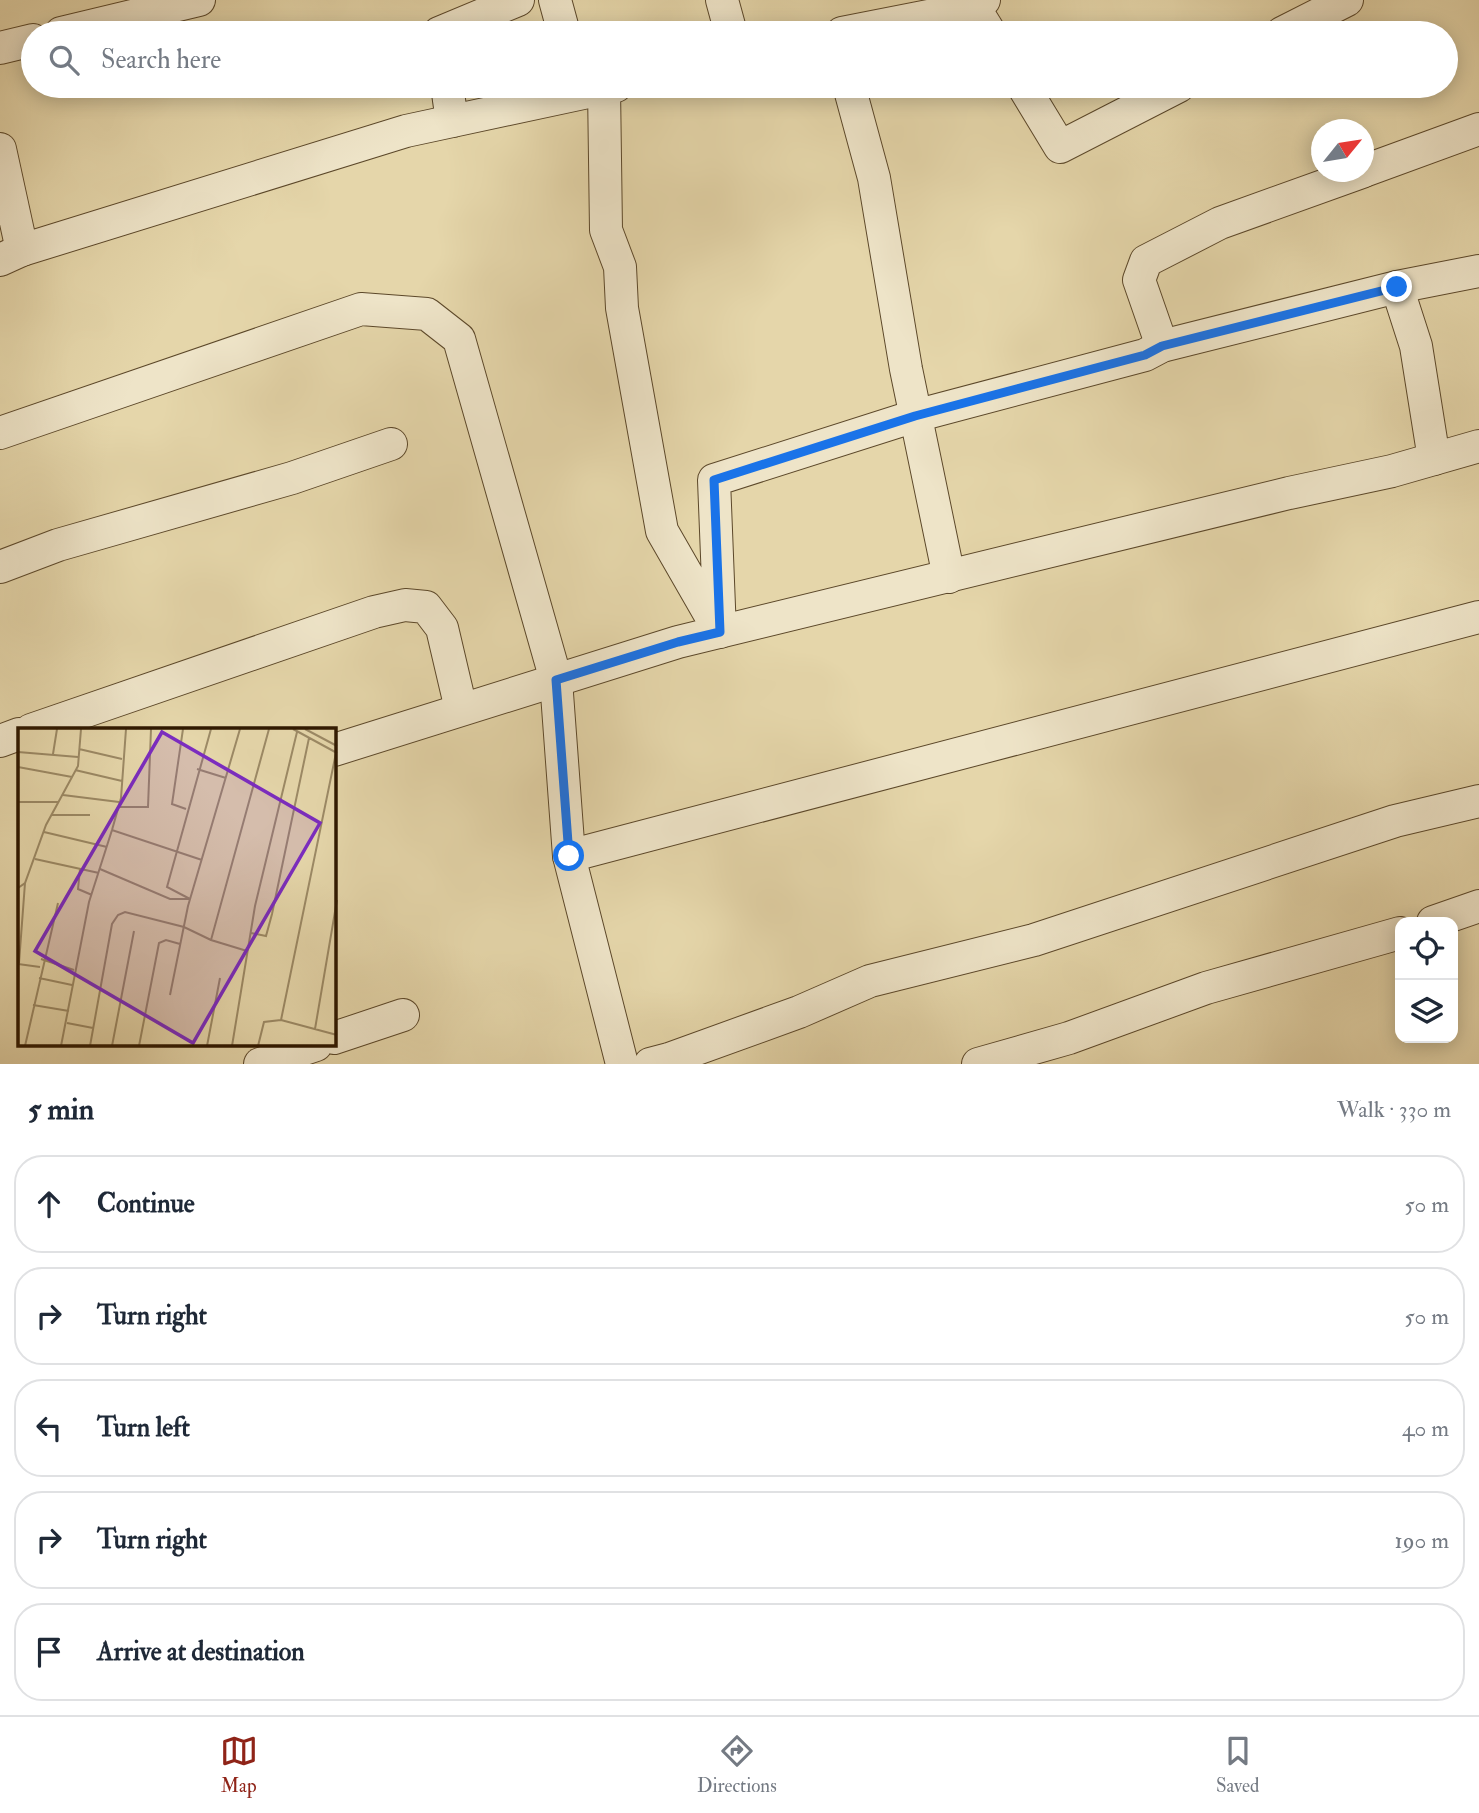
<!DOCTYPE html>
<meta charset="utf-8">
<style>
:root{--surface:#fff;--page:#f6f6f7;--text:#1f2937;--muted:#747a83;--line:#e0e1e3;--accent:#8f2418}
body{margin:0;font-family:"IM FELL Double Pica",serif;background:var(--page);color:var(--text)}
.controls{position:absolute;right:21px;bottom:21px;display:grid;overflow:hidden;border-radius:14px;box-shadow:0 4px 18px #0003}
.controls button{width:63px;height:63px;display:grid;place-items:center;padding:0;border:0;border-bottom:2px solid var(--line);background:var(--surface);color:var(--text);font:35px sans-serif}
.compass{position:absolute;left:1311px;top:119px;width:63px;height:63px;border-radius:50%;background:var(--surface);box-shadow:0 4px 18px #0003;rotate:60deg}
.stop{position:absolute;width:21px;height:21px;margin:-16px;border:5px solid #1a73e8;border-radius:50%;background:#fff}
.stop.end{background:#1a73e8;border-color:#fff;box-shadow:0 2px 7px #0008}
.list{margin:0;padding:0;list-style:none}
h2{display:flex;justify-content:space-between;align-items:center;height:91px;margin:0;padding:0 28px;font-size:30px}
h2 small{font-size:23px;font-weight:400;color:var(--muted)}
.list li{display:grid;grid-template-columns:46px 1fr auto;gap:21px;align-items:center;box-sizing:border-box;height:98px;margin:0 14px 14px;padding:0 14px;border:2px solid var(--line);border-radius:28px}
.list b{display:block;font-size:26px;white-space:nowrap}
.list em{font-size:23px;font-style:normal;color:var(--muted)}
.icon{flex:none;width:38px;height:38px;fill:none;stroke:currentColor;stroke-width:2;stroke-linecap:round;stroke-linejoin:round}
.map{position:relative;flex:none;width:1479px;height:1064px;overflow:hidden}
.search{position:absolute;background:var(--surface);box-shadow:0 4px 18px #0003;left:21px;right:21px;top:21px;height:77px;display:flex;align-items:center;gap:18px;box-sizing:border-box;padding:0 24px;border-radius:38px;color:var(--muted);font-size:26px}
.sheet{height:651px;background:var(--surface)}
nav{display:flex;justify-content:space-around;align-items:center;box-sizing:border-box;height:98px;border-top:2px solid var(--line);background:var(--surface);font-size:19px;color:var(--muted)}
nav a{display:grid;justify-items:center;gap:4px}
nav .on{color:var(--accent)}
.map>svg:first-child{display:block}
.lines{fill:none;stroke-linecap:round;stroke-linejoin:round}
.minor-casing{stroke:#5c482a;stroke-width:34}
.minor{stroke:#eee4c8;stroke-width:32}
.route{stroke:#1a73e8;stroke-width:9}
.inset-road{fill:none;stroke:#9c8a66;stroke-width:2}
.view{fill:#7b2cbf;fill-opacity:0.15;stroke:#7b2cbf;stroke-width:3.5}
.inset-edge{fill:none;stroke:#2f1800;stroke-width:3.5}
</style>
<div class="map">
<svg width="1479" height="1064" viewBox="0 0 1479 1064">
<rect width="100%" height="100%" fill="#e5d6aa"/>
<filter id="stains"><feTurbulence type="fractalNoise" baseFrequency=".00286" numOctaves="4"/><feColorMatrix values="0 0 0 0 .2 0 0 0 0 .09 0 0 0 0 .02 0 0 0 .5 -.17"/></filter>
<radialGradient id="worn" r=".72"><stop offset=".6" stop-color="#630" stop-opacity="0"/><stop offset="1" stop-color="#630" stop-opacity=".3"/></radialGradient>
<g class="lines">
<!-- minor casing -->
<g class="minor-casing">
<g id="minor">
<path d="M555,0L564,33"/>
<path d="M722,0L731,33"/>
<path d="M974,7L990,33"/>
<path d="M61,33L199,0"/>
<path d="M439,33L518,0"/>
<path d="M842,33L974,7L984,0"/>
<path d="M1282,33L1347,0"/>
<path d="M0,48L33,40"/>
<path d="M447,86L452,121"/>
<path d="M849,86L874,178L906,369L949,577"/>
<path d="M1023,86L1060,147L1179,86"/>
<path d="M604,88L606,230L620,267L622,308L662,531L720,632L714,480L915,416L1145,355L1162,346L1397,287L1479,271"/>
<path d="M0,149L22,250"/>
<path d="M1364,171L1479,129"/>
<path d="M0,260L22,250L406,131L616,86"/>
<path d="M1397,287L1416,346L1434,459"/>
<path d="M1162,346L1139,280L1146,261L1220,223L1362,172"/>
<path d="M0,433L361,309L427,314L459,339L556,680L569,856"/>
<path d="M0,567L58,545L292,478L391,444"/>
<path d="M31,730L374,612L405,605L426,607L442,628L461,709"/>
<path d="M0,741L19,734"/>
<path d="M334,750L678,642L1289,493L1392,471L1479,446"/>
<path d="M1433,922L1479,906"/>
<path d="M334,1038L403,1015"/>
<path d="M260,1064L316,1045"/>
<path d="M622,1064L569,856L1479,617"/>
<path d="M650,1064L669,1059L799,1012L870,981L1034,940L1395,821L1479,801"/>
<path d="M978,1064L1069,1038L1206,988L1400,933"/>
</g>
</g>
<!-- minor -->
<use href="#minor" class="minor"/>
</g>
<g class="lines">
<!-- route -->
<path class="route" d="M569,856L556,680L678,642L720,632L714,480L915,416L1145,355L1162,346L1397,287"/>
</g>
<!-- overview -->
<g transform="translate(18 728)">
<rect width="318" height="318" fill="#e5d6aa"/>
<path class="inset-road" d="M165,1L154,76L168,81M275,1L319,25M287,1L319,18M61,21L104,31M0,24L60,29M318,25L263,292L319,307M35,26L39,1M0,39L54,49M179,41L208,50M57,42L104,53M45,67L101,74M0,74H41M102,79H130L133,1M33,87H72M94,102L103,70L108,1M26,104L89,119M17,131L81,145M62,141L60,161L74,167M82,141L152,171H172L149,159L193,1M0,160L7,155L28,97L60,38L63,1M233,205L248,208L254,186L291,10M229,223L193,212L251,1M23,231L56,242M1,235L7,155M0,236L22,239M21,250L54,257M152,267L170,178L222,1M15,277L51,283M49,295L75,300M297,301L319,172M7,318L40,175M43,318L71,174L94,102L184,132M72,318L94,196L100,187L107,184L166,199L193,212M94,318L116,203M121,318L141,215L148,212L162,216M189,318L202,250M214,318L237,178L279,4M240,318L246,294L263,292"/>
<path class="view" d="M144,4L302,95L175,315L17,223Z"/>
<rect width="318" height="318" class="inset-edge"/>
</g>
<rect width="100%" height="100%" filter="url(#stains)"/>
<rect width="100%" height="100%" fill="url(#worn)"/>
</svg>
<div class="controls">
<button><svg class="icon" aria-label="locate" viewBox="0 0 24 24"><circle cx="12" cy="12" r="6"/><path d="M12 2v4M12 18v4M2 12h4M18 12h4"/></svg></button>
<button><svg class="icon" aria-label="layers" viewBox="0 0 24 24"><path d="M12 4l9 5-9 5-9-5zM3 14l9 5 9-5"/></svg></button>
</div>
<svg class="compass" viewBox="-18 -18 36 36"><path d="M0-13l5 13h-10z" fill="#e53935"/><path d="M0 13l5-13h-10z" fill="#747a83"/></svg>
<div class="stop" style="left:569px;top:856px"></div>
<div class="stop end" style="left:1397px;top:287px"></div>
<div class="search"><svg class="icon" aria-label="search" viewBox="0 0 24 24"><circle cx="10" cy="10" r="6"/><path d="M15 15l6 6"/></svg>Search here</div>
</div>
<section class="sheet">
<h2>5 min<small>Walk · 330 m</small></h2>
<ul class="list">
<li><svg class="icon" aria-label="ahead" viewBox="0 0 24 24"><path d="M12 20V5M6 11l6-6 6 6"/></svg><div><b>Continue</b></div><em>50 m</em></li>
<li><svg class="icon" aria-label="right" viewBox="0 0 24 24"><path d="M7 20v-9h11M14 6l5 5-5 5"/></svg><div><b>Turn right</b></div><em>50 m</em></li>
<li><svg class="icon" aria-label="left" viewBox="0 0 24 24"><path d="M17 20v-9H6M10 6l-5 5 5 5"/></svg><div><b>Turn left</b></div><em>40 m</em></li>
<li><svg class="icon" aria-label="right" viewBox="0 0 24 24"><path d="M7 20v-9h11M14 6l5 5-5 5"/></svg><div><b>Turn right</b></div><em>190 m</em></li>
<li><svg class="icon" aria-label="arrive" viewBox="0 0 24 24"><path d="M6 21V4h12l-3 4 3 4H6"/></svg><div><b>Arrive at destination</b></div></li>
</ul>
</section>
<nav>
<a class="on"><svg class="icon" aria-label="map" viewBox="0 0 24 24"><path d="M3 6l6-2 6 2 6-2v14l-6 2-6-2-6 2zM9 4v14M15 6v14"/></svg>Map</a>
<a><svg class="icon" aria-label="directions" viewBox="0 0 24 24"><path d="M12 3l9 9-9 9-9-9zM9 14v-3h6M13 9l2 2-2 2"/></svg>Directions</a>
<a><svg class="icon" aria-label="saved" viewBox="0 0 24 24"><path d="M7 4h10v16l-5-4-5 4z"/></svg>Saved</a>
</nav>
